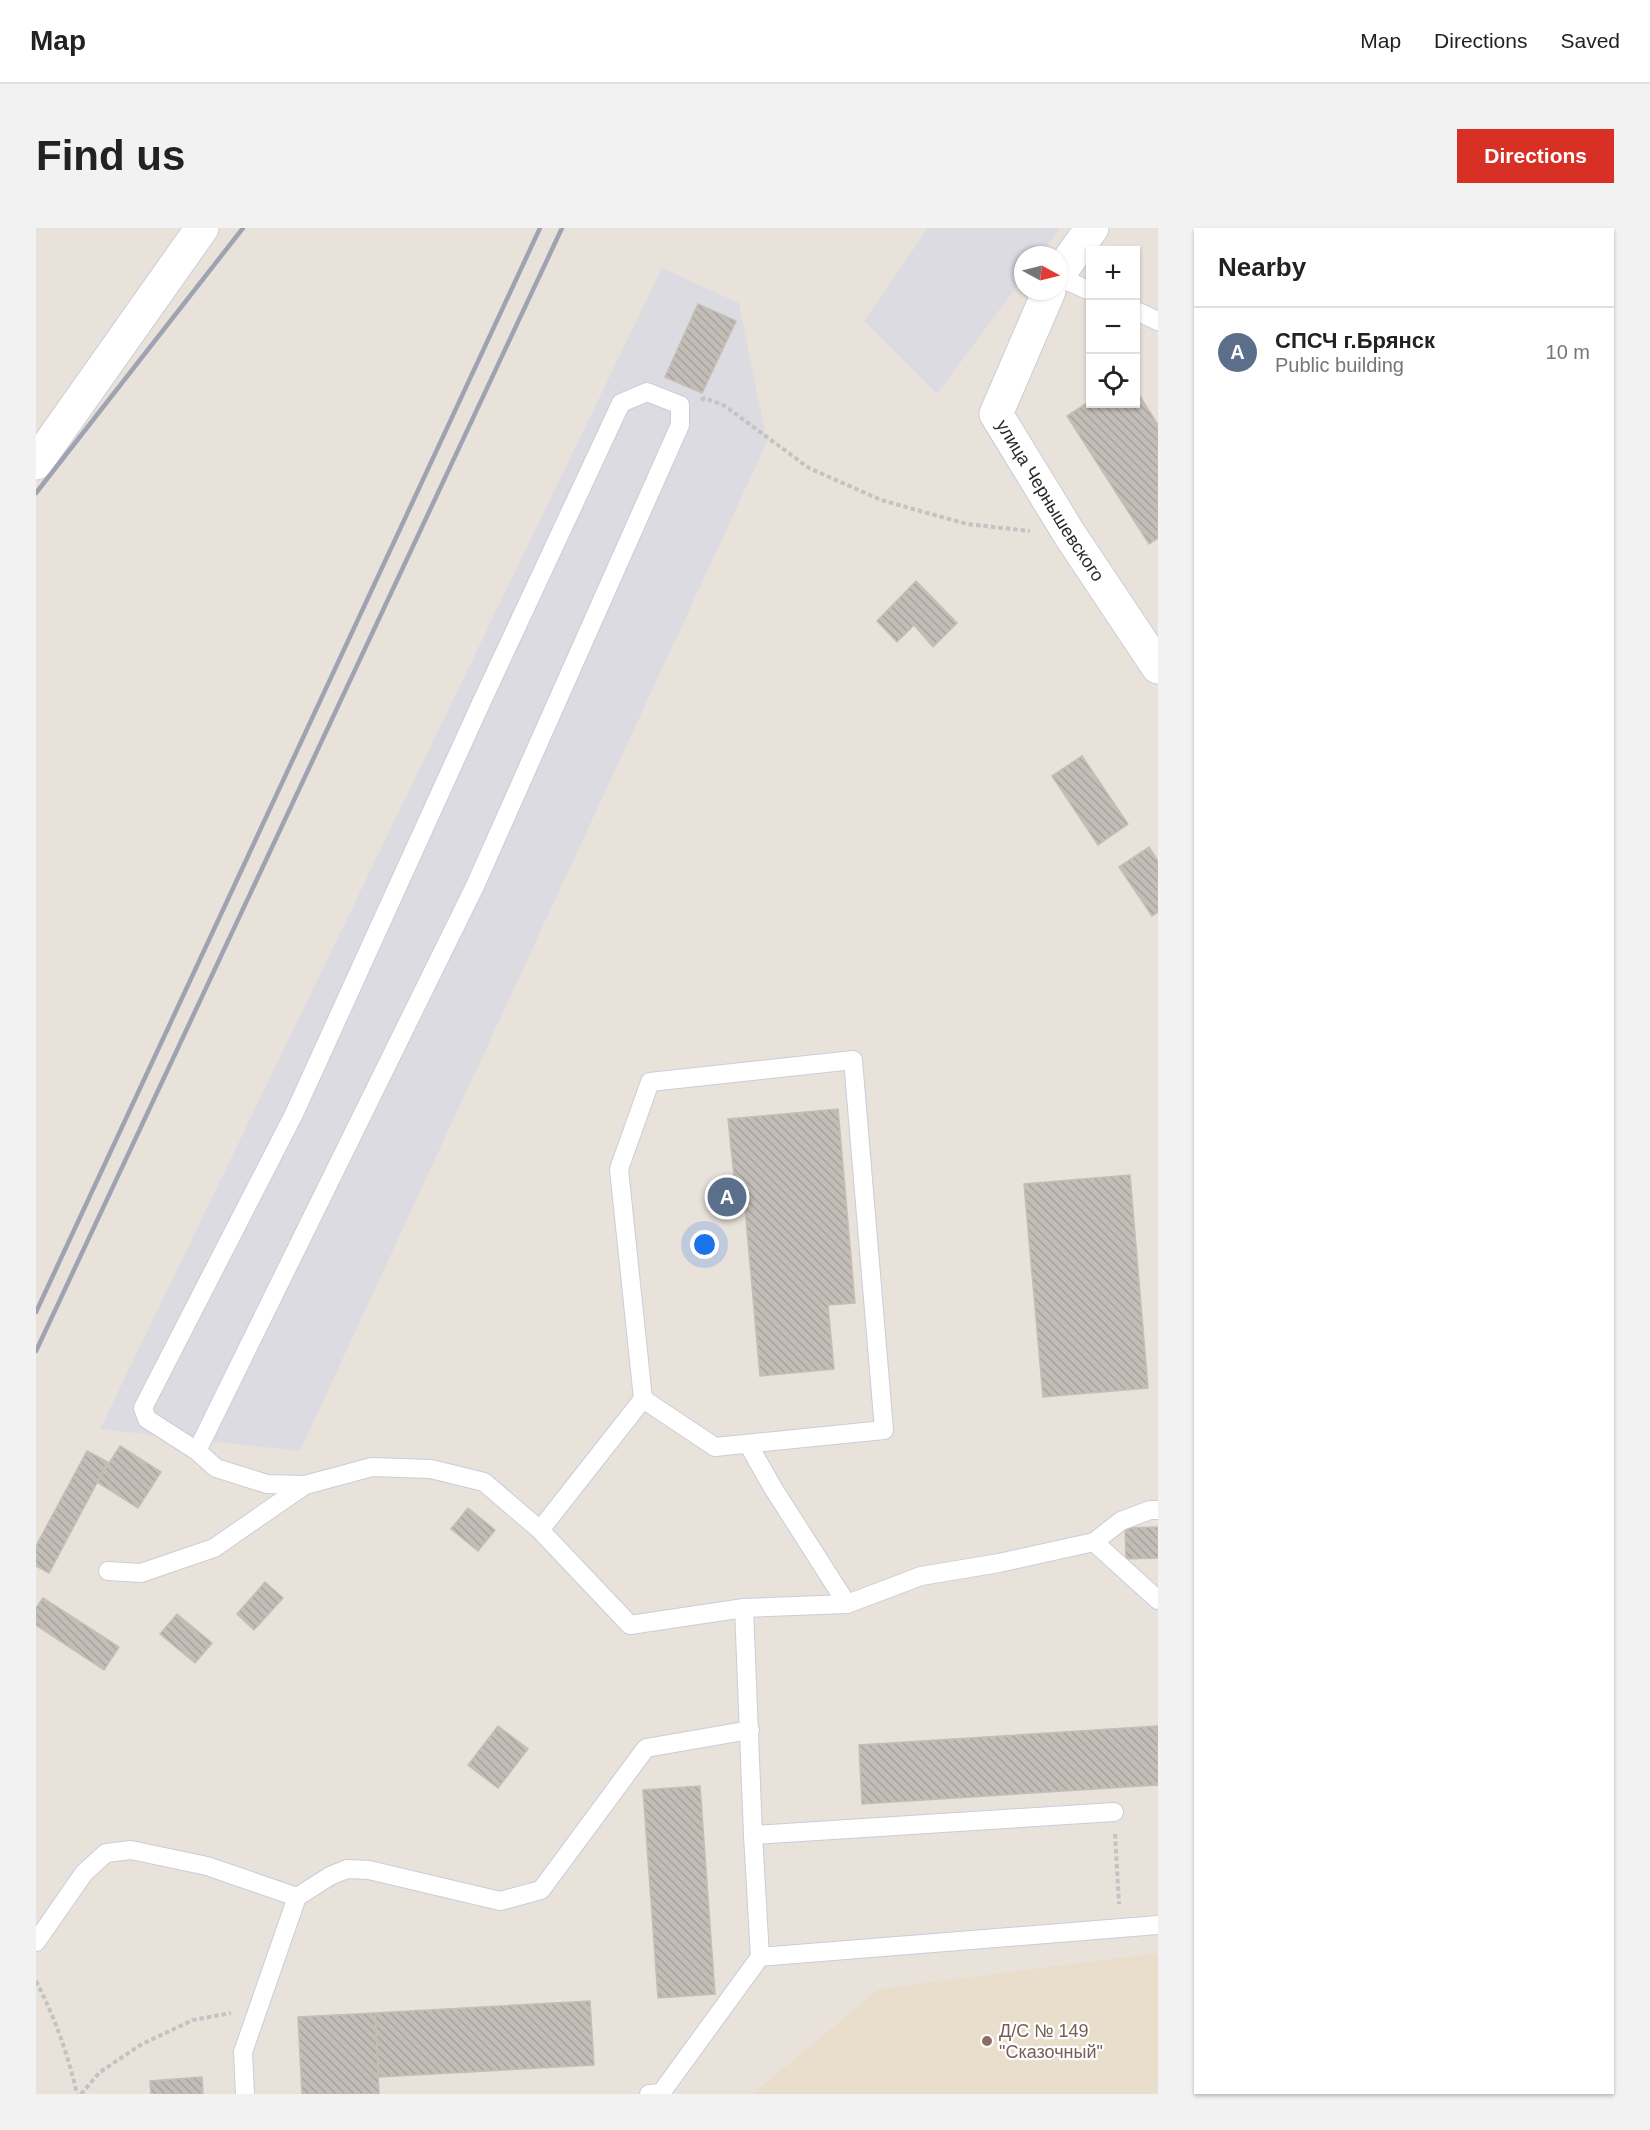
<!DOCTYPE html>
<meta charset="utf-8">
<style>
:root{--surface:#fff;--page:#f2f2f2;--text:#222;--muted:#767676;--line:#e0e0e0;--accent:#d93025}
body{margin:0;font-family:Helvetica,sans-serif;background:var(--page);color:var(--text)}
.controls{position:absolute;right:18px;top:18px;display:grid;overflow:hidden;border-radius:0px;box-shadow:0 2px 4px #0004}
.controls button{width:54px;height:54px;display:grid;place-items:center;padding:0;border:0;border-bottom:2px solid var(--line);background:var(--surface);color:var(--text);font:30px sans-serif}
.compass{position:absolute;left:978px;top:18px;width:54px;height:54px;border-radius:50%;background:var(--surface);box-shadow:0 2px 4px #0004;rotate:97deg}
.you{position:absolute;left:669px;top:1017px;width:21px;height:21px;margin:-15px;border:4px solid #fff;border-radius:50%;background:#1a73e8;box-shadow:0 0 0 9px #1a73e833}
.badge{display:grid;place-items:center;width:39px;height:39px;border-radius:50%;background:var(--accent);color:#fff;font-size:20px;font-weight:700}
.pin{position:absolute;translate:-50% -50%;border:3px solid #fff;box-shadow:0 2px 6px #0006}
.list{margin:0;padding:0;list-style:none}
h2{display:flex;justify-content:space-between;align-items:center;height:78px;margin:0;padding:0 24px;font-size:26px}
h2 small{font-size:20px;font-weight:400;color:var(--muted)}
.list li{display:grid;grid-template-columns:39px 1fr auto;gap:18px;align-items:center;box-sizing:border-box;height:90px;padding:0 24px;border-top:2px solid var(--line)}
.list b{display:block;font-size:22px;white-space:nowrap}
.list p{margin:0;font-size:20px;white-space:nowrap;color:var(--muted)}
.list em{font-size:20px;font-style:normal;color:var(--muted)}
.icon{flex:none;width:33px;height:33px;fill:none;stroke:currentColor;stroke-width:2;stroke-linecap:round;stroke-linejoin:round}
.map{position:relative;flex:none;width:1122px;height:1866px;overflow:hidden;border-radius:0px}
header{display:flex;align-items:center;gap:36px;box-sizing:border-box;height:84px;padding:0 30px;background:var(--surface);border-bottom:2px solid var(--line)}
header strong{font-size:28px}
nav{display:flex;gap:33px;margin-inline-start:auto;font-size:21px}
.intro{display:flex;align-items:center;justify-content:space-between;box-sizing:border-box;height:144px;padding:0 36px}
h1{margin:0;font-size:42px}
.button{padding:15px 27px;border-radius:0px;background:var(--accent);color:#fff;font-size:21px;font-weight:700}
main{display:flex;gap:36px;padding:0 36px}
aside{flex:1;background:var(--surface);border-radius:0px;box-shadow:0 2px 4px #0004}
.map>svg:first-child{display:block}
.industrial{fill:#dddbe2}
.education{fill:#e9decc}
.building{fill:url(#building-back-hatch);stroke:#c4beb5;stroke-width:1.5}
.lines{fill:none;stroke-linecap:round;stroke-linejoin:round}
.lane-casing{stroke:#cacdd9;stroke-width:20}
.street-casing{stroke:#cacdd9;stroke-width:35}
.path{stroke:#c3c3c3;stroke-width:4;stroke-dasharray:4.5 3;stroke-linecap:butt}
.lane{stroke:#fff;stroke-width:18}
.street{stroke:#fff;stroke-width:33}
.rail{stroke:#9fa2b1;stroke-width:4.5}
.education-dot{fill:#8d6e63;stroke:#fff;stroke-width:2}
.labels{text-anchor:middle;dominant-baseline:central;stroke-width:4.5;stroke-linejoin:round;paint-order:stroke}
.street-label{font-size:18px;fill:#282828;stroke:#fff}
.education-label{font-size:18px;fill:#785e54;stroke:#fff;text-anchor:start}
</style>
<header>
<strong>Map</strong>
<nav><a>Map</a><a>Directions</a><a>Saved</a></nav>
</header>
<div class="intro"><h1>Find us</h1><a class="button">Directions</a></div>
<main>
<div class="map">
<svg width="1122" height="1866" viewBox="0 0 1122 1866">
<defs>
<pattern id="building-back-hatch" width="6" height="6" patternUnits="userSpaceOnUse" patternTransform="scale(1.5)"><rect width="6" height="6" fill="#c2bdb7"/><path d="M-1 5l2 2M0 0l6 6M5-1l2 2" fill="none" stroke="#a7a29d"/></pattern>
</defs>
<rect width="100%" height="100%" fill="#e9e2db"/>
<!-- industrial -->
<g class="industrial">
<path d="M892,0H1024L1004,27H987V50L901,166L828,93Z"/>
<path d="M626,40L703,75L731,214L264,1223L64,1201Z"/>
</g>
<!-- education -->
<path class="education" d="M1122,1725V1866H716L843,1761Z"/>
<!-- building -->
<g class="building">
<path d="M662,76L700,93L666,165L629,149Z"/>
<path d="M1100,162L1122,197V310L1113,316L1031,188L1054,173V176H1100Z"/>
<path d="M880,353L921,395L897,419L878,397L861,414L841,393Z"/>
<path d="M1046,528L1092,596L1062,617L1016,548Z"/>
<path d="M1113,619L1122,633V684L1116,688L1083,639Z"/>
<path d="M802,881L819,1075L792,1077L798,1141L724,1148L707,957L699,958L692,891Z"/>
<path d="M1094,947L1112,1160L1007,1169L988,956Z"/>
<path d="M84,1218L125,1244L102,1280L61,1254Z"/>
<path d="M51,1223L72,1234L13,1345L0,1338V1318Z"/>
<path d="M432,1280L459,1302L442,1323L415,1301Z"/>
<path d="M1122,1299V1330L1090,1331L1089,1300Z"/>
<path d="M229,1354L247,1370L218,1402L201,1386Z"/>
<path d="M7,1370L83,1419L68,1442L0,1397V1380Z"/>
<path d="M141,1386L176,1415L159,1435L124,1406Z"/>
<path d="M462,1498L492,1521L462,1560L432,1537Z"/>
<path d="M1122,1498V1557L826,1576L823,1517Z"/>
<path d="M664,1558L679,1766L622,1770L607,1562Z"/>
<path d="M554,1773L558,1837L343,1849L339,1785Z"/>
<path d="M339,1785L343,1866H266L262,1789Z"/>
<path d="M166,1849L167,1866H115L114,1853Z"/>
</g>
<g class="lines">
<!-- lane casing -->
<g class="lane-casing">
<g id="lane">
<path d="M1023,49L1054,63"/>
<path d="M1100,83L1122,93"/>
<path d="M817,832L848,1202L679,1219L607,1171L583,941L614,854Z"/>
<path d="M607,1171L504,1302L594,1397L708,1380"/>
<path d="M712,1216L737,1260L811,1376"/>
<path d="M161,1223L111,1191L107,1180L258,886L446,473L585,175L611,164L644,177V197L439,658L161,1223L180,1240L231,1256L269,1257L336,1239L395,1241L448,1254L504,1302"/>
<path d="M1058,1314L1122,1372"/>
<path d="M72,1343L105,1345L178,1320L269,1257"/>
<path d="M717,1607L708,1380L811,1376L885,1348L963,1335L1058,1314L1085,1293L1114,1282H1122"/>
<path d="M0,1714L48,1645L70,1625L95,1622L171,1638L261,1669"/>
<path d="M724,1729L717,1607L1078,1584"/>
<path d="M209,1866L207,1824L261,1669L294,1648L311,1641L333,1642L464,1673L505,1662L610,1520L714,1502"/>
<path d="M613,1866L625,1865L724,1729L1122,1697"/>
</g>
</g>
<!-- street casing -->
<g class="street-casing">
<g id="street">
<path d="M1023,46L1056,0"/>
<path id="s1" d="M1013,63L960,186L1034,307L1122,439"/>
<path d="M0,235L166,0"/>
</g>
</g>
<!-- path -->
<g class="path">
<path d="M665,172L669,170L689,178L773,240L845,272L931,296L994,303"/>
<path d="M1079,1606L1083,1676"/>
<path d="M0,1753C19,1790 32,1826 41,1866"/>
<path d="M45,1866L64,1844L106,1816L157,1792L195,1785"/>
</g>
<!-- lane -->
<use href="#lane" class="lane"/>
<!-- street -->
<use href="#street" class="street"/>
<!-- rail -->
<g class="rail">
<path d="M0,265L207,0"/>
<path d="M0,1084L504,0"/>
<path d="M0,1123L526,0"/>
</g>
</g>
<!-- markers -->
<circle class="education-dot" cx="951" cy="1813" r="6"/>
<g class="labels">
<!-- street labels -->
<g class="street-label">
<text stroke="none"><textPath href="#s1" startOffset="236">улица Чернышевского</textPath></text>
</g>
<!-- education labels -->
<g class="education-label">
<text x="963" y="1803">Д/С № 149<tspan x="963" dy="21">"Сказочный"</tspan></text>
</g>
</g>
</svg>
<div class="controls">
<button>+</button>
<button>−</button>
<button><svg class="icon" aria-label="locate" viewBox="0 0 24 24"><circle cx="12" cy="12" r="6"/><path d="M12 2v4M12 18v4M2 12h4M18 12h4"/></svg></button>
</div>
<svg class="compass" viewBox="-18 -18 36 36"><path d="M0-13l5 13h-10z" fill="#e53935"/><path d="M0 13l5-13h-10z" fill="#767676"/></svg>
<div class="you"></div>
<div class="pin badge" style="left:691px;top:969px;background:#5c6f8a">A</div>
</div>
<aside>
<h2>Nearby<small></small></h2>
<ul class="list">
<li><span class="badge" style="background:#5c6f8a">A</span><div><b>СПСЧ г.Брянск</b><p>Public building</p></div><em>10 m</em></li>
</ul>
</aside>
</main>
